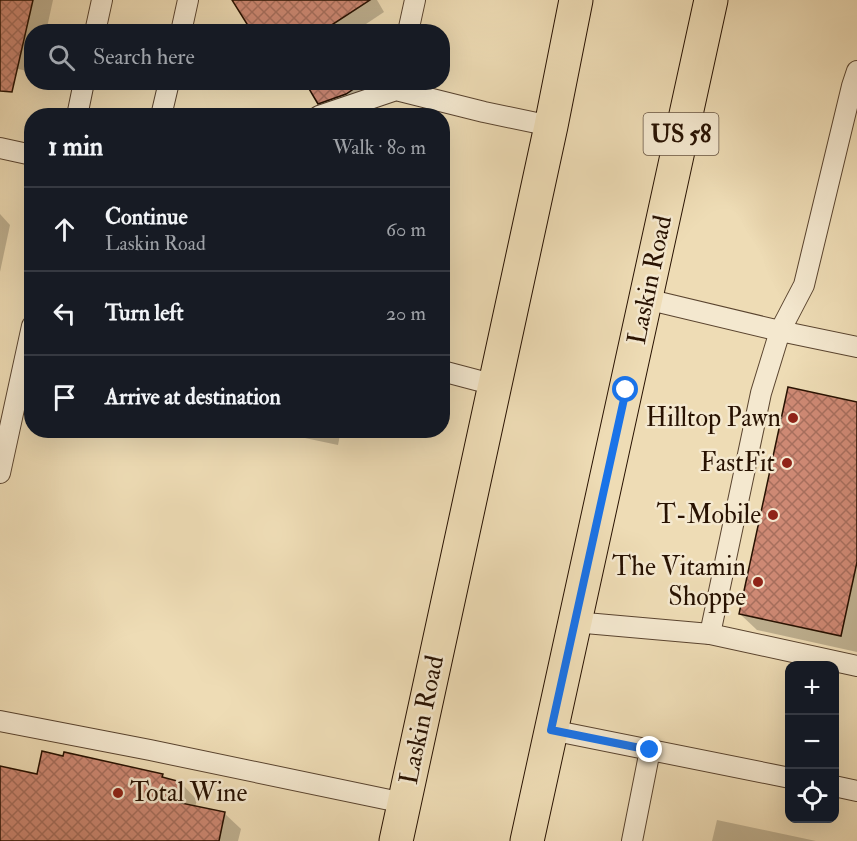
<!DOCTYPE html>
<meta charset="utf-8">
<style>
:root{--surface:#171b24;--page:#242831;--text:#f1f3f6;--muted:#9ea1a6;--line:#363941}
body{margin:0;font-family:"IM FELL Double Pica",serif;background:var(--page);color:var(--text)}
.controls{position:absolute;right:18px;bottom:18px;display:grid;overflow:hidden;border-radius:12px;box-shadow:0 6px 24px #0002}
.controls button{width:54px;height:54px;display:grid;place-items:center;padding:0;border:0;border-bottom:2px solid var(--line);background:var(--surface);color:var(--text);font:30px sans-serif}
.stop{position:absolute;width:18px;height:18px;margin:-14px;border:4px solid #1a73e8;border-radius:50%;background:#fff}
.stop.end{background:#1a73e8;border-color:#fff;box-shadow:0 2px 6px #0008}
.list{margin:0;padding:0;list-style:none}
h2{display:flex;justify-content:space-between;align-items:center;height:78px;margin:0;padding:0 24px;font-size:26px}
h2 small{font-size:20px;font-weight:400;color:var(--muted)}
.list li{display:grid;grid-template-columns:39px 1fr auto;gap:18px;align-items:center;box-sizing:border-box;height:84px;padding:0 24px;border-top:2px solid var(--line)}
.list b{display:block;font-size:22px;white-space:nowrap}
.list p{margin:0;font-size:20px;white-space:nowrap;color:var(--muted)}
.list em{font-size:20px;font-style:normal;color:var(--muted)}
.icon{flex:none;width:33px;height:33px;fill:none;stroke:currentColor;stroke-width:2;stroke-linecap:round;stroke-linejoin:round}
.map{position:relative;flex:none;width:857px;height:841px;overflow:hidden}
.search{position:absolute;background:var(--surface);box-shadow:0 6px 24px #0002;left:24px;top:24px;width:426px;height:66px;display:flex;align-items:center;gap:15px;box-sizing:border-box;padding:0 21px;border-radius:24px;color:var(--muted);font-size:22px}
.panel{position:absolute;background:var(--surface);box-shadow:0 6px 24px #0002;left:24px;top:108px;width:426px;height:330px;border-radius:24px}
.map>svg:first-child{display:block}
.shadow{fill:#0003}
.building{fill:url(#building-cross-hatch);stroke:#281202;stroke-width:1.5}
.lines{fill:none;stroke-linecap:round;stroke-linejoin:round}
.lane-casing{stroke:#5a442f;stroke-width:22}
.primary-casing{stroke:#281202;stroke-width:35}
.lane{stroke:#f4e8cf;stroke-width:20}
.primary{stroke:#eedcb5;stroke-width:33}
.route{stroke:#1a73e8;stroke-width:8}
.poi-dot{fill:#8f2418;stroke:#f4e8cf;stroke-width:2}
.labels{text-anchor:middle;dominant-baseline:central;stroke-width:5;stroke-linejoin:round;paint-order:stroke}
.shield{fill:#f4e8cf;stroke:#655240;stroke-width:1.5}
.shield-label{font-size:24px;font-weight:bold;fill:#281202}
.street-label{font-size:26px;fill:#281202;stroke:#f4e8cf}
.poi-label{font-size:26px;fill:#281202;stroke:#f4e8cf;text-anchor:end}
</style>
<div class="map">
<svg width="857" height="841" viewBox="0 0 857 841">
<defs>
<pattern id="building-cross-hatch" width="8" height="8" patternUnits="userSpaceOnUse" patternTransform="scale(1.5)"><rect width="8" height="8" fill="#ce8974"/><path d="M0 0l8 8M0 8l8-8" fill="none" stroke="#a76f5d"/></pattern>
</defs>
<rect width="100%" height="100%" fill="#eedcb5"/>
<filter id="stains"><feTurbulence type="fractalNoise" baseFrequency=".00333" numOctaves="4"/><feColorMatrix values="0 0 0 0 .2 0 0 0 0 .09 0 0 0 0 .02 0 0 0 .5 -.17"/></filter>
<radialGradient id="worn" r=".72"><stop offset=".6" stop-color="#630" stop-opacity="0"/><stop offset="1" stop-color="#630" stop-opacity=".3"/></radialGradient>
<!-- shadow -->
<g class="shadow">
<path d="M0,0H53L46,32H32V72L0,65Z"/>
<path d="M234,0H377L384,12L354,32H254Z"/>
<path d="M306,82H369L377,95L332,116L319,103Z"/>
<path d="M0,214L10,225L0,272Z"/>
<path d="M857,404V652L757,630L740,614Z"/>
<path d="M267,430H341L338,445Z"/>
<path d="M0,767L38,776L162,775L168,780L181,783L197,800L195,807L224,813L241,829L238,841H0Z"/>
<path d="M717,820L816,841H712Z"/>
</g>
<!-- building -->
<g class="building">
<path d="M0,0H33L12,92L0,91Z"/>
<path d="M232,0H370L330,26L334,32H252Z"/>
<path d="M305,82H364L346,94L318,104Z"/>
<path d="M788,387L857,402V562L841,636L739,614Z"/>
<path d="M42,751L63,756L64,752L163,774L162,777L181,782L176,802L225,812L219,841H0V766L37,774Z"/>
</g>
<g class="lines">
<!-- lane casing -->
<g class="lane-casing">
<g id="lane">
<path d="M95,32L102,0"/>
<path d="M181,32L188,0"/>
<path d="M408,32L415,0"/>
<path d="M77,116L84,82"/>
<path d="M161,116L169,82"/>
<path d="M319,116L396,90L484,112L551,126"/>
<path d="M0,148L32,155"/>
<path d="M646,299L780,331L857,347"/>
<path d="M442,371L495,385"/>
<path d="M0,473L32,326"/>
<path d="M574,622L710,634L761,393L780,331L804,285L852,86L857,71"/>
<path d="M710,634L857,666"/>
<path d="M0,721L150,750L404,803"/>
<path d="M551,730L790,778"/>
<path d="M834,786L857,791"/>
<path d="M632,841L650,750"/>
</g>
</g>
<!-- primary casing -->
<g class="primary-casing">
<g id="primary">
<path d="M396,841L551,126L576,0"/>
<path d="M527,841L711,0"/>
</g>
</g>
<!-- lane -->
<use href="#lane" class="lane"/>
<!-- primary -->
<use href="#primary" class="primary"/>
</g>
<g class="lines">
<!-- route -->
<path class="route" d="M626,390L551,730L650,750"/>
</g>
<!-- markers -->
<g class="poi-dot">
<circle cx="793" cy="418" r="6"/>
<circle cx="787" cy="463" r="6"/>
<circle cx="773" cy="515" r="6"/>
<circle cx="758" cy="582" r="6"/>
<circle cx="118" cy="793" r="6"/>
</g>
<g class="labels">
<!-- shield labels -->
<rect class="shield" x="643.5" y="113" width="75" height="42" rx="4.5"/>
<g class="shield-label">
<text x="681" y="134">US 58</text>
</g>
<!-- street labels -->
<g class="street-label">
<text transform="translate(650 280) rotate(-78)">Laskin Road</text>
<text transform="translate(422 720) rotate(-78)">Laskin Road</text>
</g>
<!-- poi labels -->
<g class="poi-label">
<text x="781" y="418">Hilltop Pawn</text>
<text x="775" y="463">FastFit</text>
<text x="761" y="515">T-Mobile</text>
<text x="746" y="567">The Vitamin<tspan x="746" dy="30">Shoppe</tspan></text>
<text x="130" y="793" text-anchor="start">Total Wine</text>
</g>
</g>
<rect width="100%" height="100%" filter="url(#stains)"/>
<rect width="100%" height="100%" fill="url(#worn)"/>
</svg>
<div class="controls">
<button>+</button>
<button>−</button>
<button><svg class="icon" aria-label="locate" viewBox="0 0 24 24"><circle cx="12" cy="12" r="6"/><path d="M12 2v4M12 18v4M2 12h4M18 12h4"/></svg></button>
</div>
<div class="stop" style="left:626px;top:390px"></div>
<div class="stop end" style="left:650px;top:750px"></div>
<div class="search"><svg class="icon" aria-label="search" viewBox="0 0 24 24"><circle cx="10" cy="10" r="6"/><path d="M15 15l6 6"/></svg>Search here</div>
<section class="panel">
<h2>1 min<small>Walk · 80 m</small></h2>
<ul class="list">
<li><svg class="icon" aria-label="ahead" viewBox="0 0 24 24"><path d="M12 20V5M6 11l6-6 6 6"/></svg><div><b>Continue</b><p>Laskin Road</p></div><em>60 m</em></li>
<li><svg class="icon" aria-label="left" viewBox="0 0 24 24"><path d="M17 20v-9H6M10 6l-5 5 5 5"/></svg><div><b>Turn left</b></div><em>20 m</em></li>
<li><svg class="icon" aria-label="arrive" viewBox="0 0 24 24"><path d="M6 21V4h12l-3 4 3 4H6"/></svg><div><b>Arrive at destination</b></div></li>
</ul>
</section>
</div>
